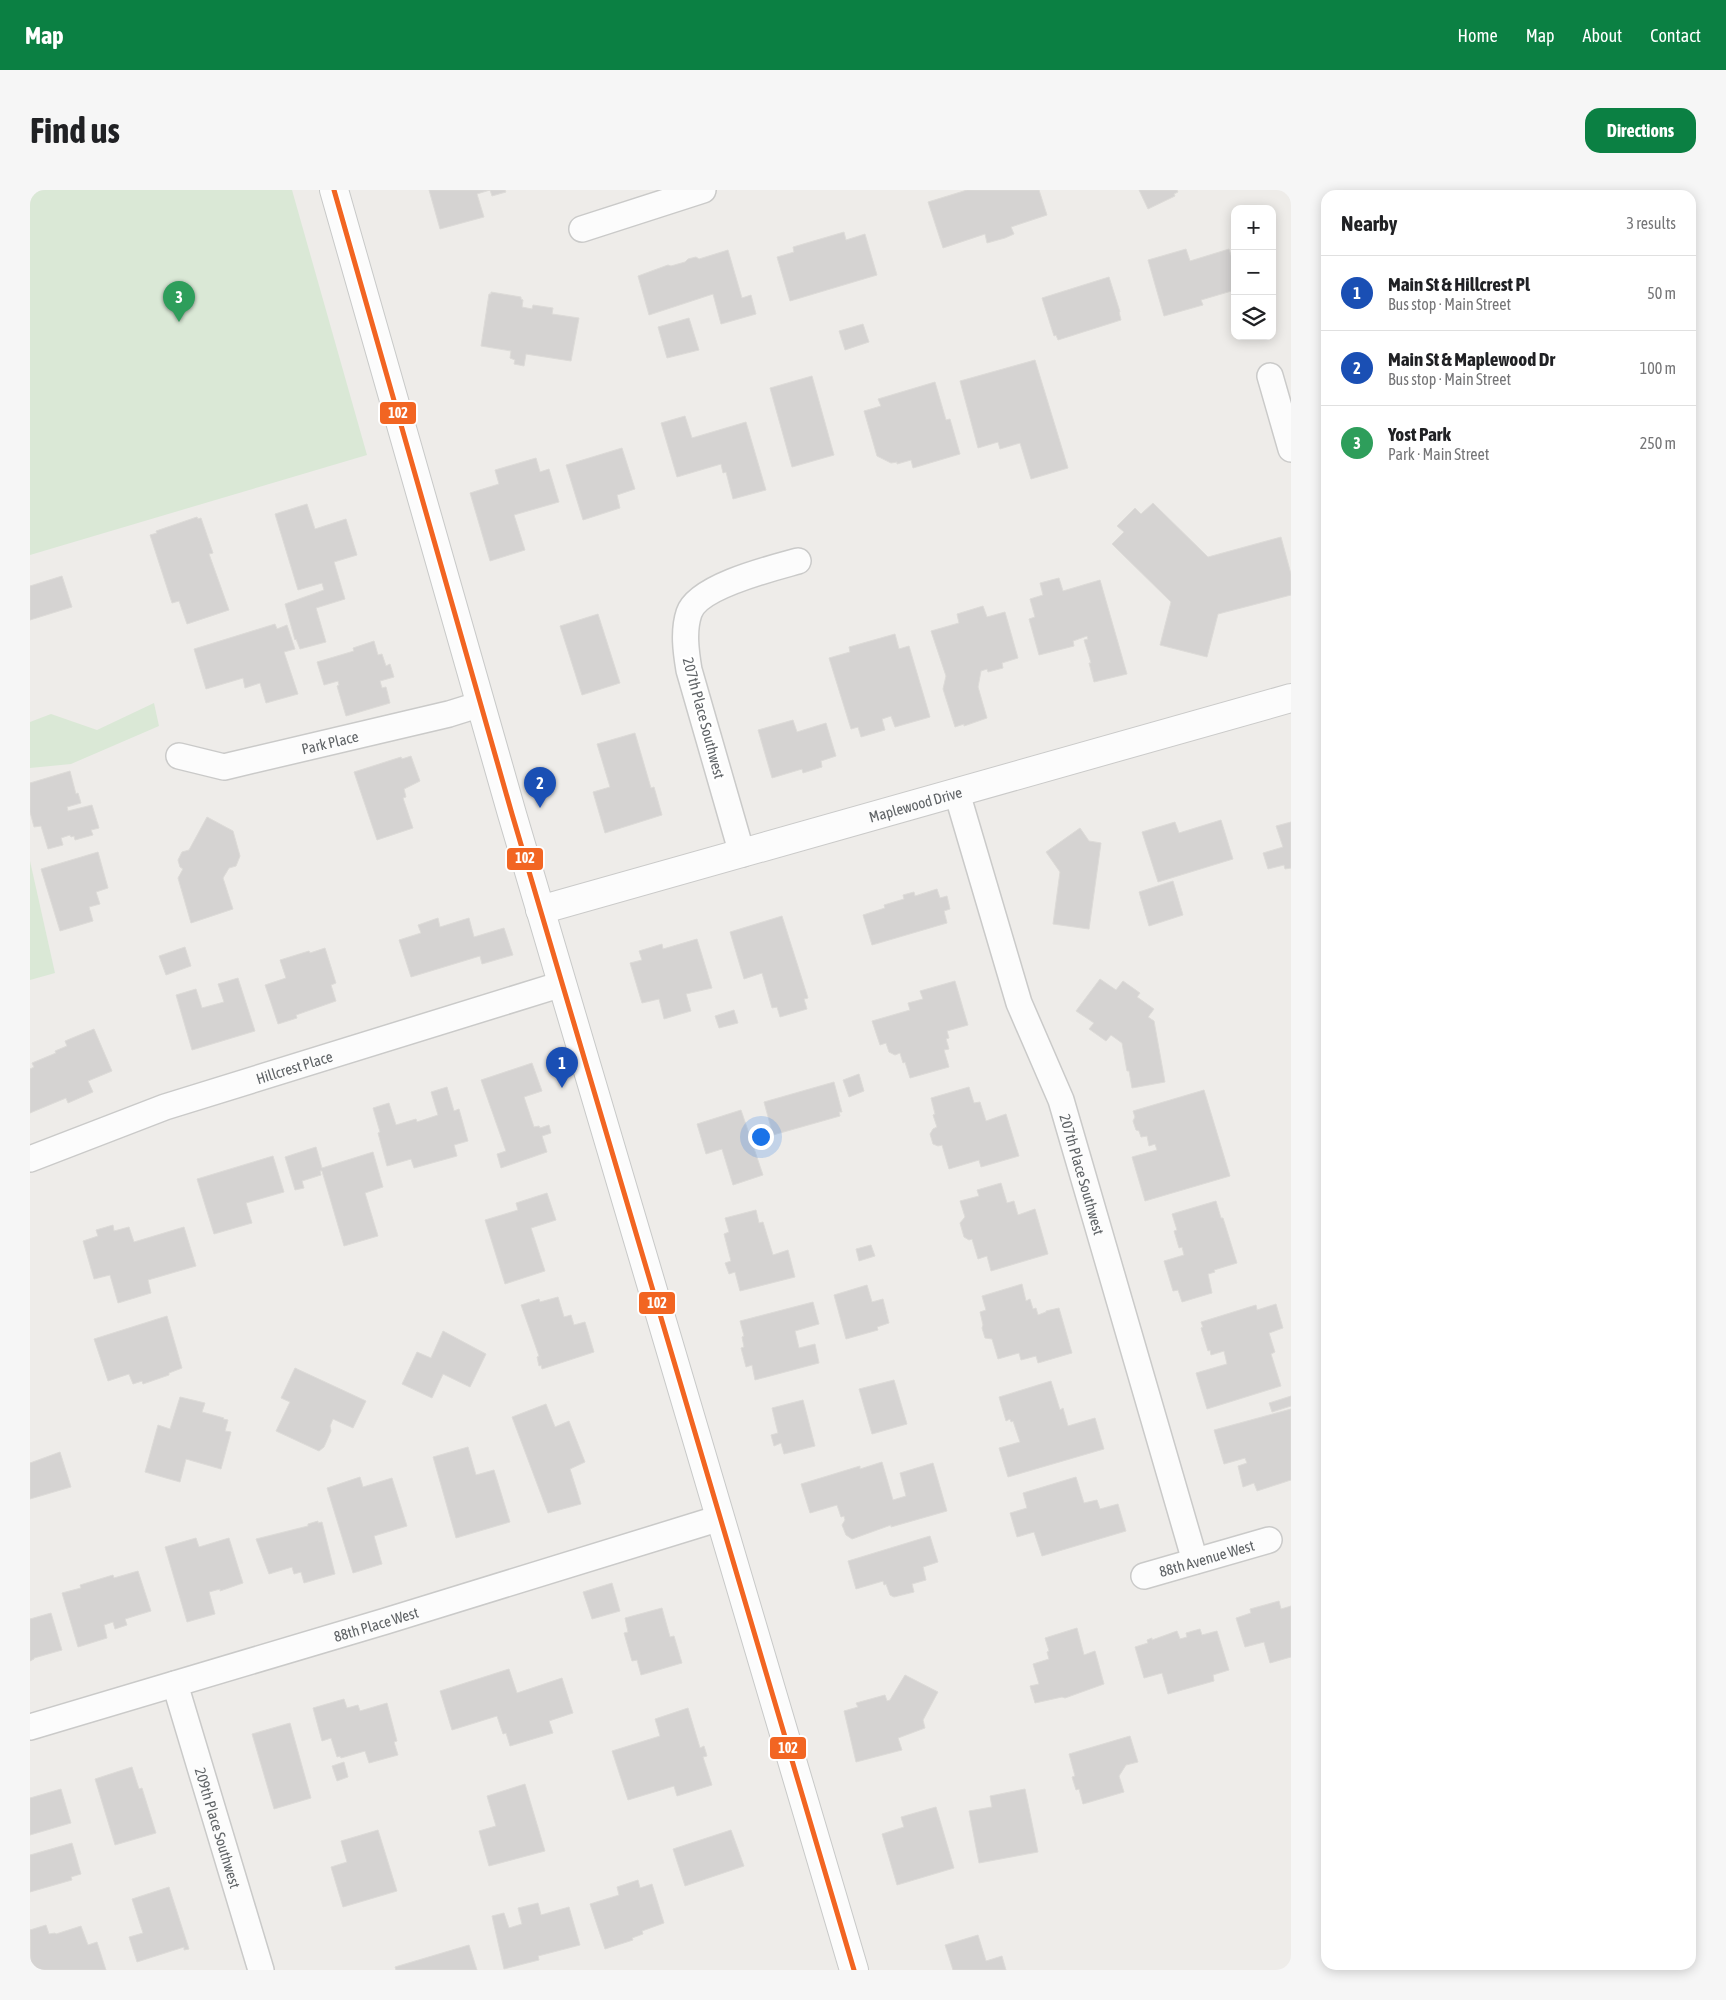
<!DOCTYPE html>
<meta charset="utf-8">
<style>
:root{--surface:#fff;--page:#f6f6f6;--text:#202124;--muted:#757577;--line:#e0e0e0;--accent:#0b8043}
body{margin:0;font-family:"Asap Condensed",sans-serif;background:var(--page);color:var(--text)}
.controls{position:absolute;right:15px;top:15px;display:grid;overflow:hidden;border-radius:10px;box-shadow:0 2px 12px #0003}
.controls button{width:45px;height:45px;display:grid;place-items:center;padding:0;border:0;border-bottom:1px solid var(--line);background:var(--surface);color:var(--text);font:25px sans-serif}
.you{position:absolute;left:730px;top:946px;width:18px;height:18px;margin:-12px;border:4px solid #fff;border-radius:50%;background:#1a73e8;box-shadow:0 0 0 8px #1a73e833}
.badge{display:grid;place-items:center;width:32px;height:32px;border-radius:50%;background:var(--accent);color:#fff;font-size:16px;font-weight:700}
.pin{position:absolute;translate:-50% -41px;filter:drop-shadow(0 1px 2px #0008)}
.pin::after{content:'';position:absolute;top:26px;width:18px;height:15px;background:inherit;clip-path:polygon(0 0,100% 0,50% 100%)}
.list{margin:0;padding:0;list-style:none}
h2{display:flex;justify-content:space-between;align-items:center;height:65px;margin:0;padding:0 20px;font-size:21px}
h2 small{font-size:16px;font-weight:400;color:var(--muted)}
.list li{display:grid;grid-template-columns:32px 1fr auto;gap:15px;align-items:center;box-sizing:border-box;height:75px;padding:0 20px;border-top:1px solid var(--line)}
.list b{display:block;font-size:19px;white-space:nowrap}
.list p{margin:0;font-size:16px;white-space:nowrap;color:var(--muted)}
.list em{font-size:16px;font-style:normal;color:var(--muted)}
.icon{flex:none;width:28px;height:28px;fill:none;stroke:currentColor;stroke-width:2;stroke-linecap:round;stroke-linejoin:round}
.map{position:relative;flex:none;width:1261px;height:1780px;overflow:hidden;border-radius:15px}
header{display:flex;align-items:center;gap:30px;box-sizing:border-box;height:70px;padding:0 25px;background:var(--accent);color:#fff}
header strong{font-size:24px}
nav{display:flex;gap:28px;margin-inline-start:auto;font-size:18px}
.intro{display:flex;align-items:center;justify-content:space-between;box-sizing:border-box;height:120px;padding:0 30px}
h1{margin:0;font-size:35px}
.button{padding:12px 22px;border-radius:15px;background:var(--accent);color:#fff;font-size:18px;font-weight:700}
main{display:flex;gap:30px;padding:0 30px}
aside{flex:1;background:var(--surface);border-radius:15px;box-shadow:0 2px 12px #0003}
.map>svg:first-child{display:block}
.green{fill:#dae8d6}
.building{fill:#d5d3d2;stroke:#dddbd8}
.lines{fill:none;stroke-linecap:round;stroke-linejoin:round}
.minor-casing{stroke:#cacac9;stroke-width:28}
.tertiary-casing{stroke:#cacac9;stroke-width:30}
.secondary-casing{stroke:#c8c9c8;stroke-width:30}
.minor{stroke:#fcfcfc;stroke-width:25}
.tertiary{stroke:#fcfcfc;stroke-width:28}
.secondary{stroke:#fcfcfc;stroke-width:28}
.bus-1-casing{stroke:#fff;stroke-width:9}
.bus-1{stroke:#f26522;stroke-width:5}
.labels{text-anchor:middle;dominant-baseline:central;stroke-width:5;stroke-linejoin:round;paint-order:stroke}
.street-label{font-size:15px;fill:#5f6366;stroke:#fff}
.line-badge{stroke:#fff;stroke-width:2}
.badge-label{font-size:14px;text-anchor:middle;font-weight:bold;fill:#fff}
</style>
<header>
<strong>Map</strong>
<nav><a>Home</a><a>Map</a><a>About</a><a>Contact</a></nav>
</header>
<div class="intro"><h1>Find us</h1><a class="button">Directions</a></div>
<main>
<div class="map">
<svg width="1261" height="1780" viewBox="0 0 1261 1780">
<rect width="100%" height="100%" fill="#eeece9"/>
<!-- green -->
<g class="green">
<path d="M0,0H262L337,265L0,365Z"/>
<path d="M124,513L129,536L41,574L0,578V532L21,524L67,540Z"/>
<path d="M0,671L25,783L0,790Z"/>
</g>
<!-- building -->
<g class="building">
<path d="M399,0H475L476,2L462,6L460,0L447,4L454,27L410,39Z"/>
<path d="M937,0H1009L1017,25L981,37L984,44L975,48L957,53L955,44L913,58L898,12Z"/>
<path d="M1109,0H1147L1148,2L1144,4L1145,6L1118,19Z"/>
<path d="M814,42L816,50L835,44L847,85L760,111L747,67L764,62L763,57Z"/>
<path d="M1156,59L1160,71L1199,59L1205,78V100L1171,110L1173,115L1134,126L1118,70Z"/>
<path d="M698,60L712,108L721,105L726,124L691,134L683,104L619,125L608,86L638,75L641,76L655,72L658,69L666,67L669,69Z"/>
<path d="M1079,87L1090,122H1089L1091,130L1028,150L1026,145L1024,146L1012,108Z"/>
<path d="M461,102L491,107V109L493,110L492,117L502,119L503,115L523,118L522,124L549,128L541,171L496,164L494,176L484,174L485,170L480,168L481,161L451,156L459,104H461Z"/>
<path d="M659,128L669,160L637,168L628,137Z"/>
<path d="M833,134L839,152L815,160L809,141Z"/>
<path d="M1005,170L1038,278L1001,289L990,253L970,259L968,252L948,258L930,191Z"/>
<path d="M782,186L804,265L762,277L740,198Z"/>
<path d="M905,192L916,230L920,229L930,264L883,278L881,270L867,274V272L861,273L847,266L834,221L851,216L848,209Z"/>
<path d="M655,226L662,248L716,232L736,300L703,309L696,282L693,283L691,274L647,287L631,233Z"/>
<path d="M592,258L605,299L587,305L590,318L553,330L536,275Z"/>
<path d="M506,268L510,282L519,279L529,312L484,325L495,360L460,371L440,303L469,294L465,280Z"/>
<path d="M1123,313L1178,367L1251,347L1261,384V405L1188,424L1177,467L1130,455L1141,412L1082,354L1094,342L1087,336L1105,318L1111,324Z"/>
<path d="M277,314L285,339L316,329L327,365L304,372L315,409L286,418L296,452L270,459L266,449L265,450L255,414L294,400L292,393L268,400L245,324Z"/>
<path d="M167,327L168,329L171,328L183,363L179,364L199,420L157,434L149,411L142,413L120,345L127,343L126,341Z"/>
<path d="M32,386L42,417L0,430V396Z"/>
<path d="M1029,388L1033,401L1070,390L1097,484L1064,492L1059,473H1061L1054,450L1058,449L1057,446L1043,451L1044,456L1009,465L999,429L1005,427L1000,409L1013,405L1010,393Z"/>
<path d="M953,416L957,427L975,422L988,468L972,473L973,478L958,482L957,479L951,481L948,497L957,528L934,536V534L925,537L913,499L916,486L901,441L929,433L927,424Z"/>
<path d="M568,424L590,493L552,505L530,436Z"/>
<path d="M245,434L247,439L257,435L265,459L254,462L268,504L236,513L230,493L215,498L213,488L176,499L164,459Z"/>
<path d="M865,444L869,459L879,456L900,527L865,537L861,526L852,529L855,540L831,547L828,537L821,539L799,468L820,462L819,457Z"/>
<path d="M344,451L348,465L352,464L356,476L360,474L364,487L350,491L352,498L356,497L360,513L316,526L307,496L309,495L308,491L294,495L287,472L324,461L323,458Z"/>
<path d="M763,530L767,542L796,533L806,566L791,571L792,577L773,583L772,579L742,588L728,540Z"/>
<path d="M605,543L621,598L624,597L632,625L575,643L563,602L580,597L567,554Z"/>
<path d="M381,566L390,591L374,599L376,607L373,608L383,638L347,650L324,582L371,567L372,569Z"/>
<path d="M40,581L46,604L48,603L51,613L37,617L38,621L62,615L69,638L61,640L63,645L45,650L44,646L41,647L40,645L31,648L33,655L18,659L11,636L4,637L0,622V593Z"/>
<path d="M177,627L203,641L210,666L206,676L199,678L193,688L203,719L161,733L148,688L153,679L150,677L148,670L152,662L159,660Z"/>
<path d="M1191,630L1203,669L1128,692L1112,642L1145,632L1149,643Z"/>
<path d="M1261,632V678L1255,679L1254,675L1238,679L1233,663L1253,657L1246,636Z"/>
<path d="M1050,638L1059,651L1071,653L1059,739L1023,734L1030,682L1016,662Z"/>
<path d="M68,662L78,698L66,702L70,714L59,717L63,731L30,741L11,679Z"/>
<path d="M1143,691L1153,725L1119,736L1109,702Z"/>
<path d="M907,699L910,708L917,706L920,719L914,721L917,733L842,755L833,725L855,718L854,715L874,709L873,705L884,702L885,706Z"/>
<path d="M752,726L778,808L774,809L777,819L750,827L747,817L742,818L732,783L714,789L700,742Z"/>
<path d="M408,728L410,737L439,728L444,747L474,738L483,765L452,774L450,766L381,787L369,750L391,743L388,735Z"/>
<path d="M667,749L682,798L656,804L661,821L634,829L629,809L612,813L600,773L612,770L609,761L632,754L633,759Z"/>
<path d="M155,757L161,776L136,785L129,766Z"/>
<path d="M295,758L306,793L301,795L306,811L266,825L267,828L248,834L235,795L256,788L250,770L279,761L280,763Z"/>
<path d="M208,788L225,841L162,860L146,805L166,799L172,818L194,812L188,794Z"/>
<path d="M1070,789L1086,800L1093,791L1110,803L1107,807L1124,819L1118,827L1124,831L1135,892L1102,898L1099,881H1097L1092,853L1081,845L1076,851L1059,839L1064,833L1046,821Z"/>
<path d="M925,791L938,835L917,841L919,848L916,849L919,859L914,860L919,877L880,888L875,872L873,873L870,863L865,865L859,862L856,853L850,855L842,831L880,820L878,813L893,809L890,801Z"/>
<path d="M704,820L708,833L689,838L685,826Z"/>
<path d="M64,839L82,881L58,891L63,902L38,913L36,908L0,923V879L4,877L2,873L26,863L25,861L37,856L35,851Z"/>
<path d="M502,873L512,901L494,907L504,937L509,936L510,938L519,935L521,943L512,946L517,962L471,978L467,964L476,961L451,890Z"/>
<path d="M829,884L834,901L819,907L813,890Z"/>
<path d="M804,892L812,922H809L810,926L743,945L734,912Z"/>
<path d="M417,897L424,921L429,919L438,951L424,955L427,966L384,978L381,969L357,976L348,943L350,942L343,918L359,913L366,935L386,929L387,932L408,925L401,902Z"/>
<path d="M939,897L944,913L950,912L956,931L976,924L989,966L951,977L949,970L919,979L912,955L908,956L903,954L900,944L903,939L907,937L903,925L905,924L901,908Z"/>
<path d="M1174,900L1200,986L1115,1011L1102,967L1127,960L1125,954L1119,956L1117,946L1111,947L1109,941L1106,940L1103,931L1105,927L1103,921Z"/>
<path d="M711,920L733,985L703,995L692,959L676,964L667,934Z"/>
<path d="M286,957L292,978L343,962L353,997L335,1003L348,1046L314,1056L292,981H290L291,985L272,991L274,998L265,1000L255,967Z"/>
<path d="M243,966L254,1002L216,1013L222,1033L184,1044L167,989Z"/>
<path d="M971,993L977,1013L984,1011L988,1025L1005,1019L1018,1064L961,1081L957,1066L948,1069L942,1049L939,1050L934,1047L930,1033L935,1027L930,1011L949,1006L947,1000Z"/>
<path d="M517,1003L526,1030L501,1038L515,1081L475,1094L455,1030L488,1020L486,1013Z"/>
<path d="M1186,1011L1191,1028H1193L1207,1073L1184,1080L1185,1082L1178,1084L1182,1103L1152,1112L1148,1100L1143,1101L1134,1071L1154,1065L1152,1057L1149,1058L1144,1041L1147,1040L1142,1024Z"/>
<path d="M726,1020L729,1033L733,1032L743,1065L758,1060L765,1087L710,1101L705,1082L699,1084L695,1073L701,1071L694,1044L699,1042L695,1028Z"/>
<path d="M83,1035L84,1041L99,1037L104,1052L154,1037L166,1076L118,1090L121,1103L88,1113L80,1085L64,1089L53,1051L68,1046L66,1040Z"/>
<path d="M841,1055L845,1066L829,1071L826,1059Z"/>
<path d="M992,1094L996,1111L1000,1109L1003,1119L1006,1118L1008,1125L1016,1122V1121L1029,1118L1042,1163L1008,1173L1006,1166L991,1170L989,1163L968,1169L962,1149L955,1148L952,1138L953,1135L950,1122L956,1120L952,1106Z"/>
<path d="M837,1095L842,1112L853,1109L859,1133L847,1137L848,1140L816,1149L804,1105Z"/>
<path d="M528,1107L534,1127L541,1125L544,1135L555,1132L564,1162L512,1179L511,1175L509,1176L507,1167L509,1166L491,1115L509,1109L510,1112Z"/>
<path d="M783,1112L789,1134L765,1141L769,1158L785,1154L789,1173L725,1190L722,1175L716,1177L711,1158L714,1157L712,1147L714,1146L710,1131Z"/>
<path d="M1246,1114L1253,1138L1239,1143L1245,1162L1241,1164L1251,1196L1177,1219L1166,1183L1197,1174L1194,1161L1181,1165L1180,1160L1178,1161L1171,1138L1173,1137L1171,1132L1226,1115L1227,1120Z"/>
<path d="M137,1126L152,1178L139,1183V1185L113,1194L112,1191L103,1194L99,1184L78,1191L64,1149Z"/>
<path d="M413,1141L456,1164L440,1197L413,1184L402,1208L372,1194L387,1162L401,1168Z"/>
<path d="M265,1178L336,1211L323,1238L303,1229L300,1236L301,1241L294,1257L289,1261L246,1241L260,1212L251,1208Z"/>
<path d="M864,1190L877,1234L842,1244L829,1199Z"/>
<path d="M1021,1191L1030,1220L1033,1218L1038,1236L1065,1228L1074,1259L978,1287L969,1258L990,1252L983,1231L981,1232L980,1229L976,1231L969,1207Z"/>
<path d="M1261,1206V1216L1242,1222L1239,1213Z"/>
<path d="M150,1207L175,1213L172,1222L194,1228L193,1229L198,1230L195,1241L201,1242L191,1279L156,1269L150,1292L115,1282L128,1235L140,1239Z"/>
<path d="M773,1210L785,1256L754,1264L751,1253L744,1256L741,1245L748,1243L742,1218Z"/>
<path d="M516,1214L525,1237L539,1231L555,1272L540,1279L551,1314L518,1323L482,1227Z"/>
<path d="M1261,1219V1290L1227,1301L1224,1293L1213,1297L1208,1276L1217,1273L1215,1268L1194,1274L1184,1240Z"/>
<path d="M438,1257L446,1285L464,1280L480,1332L426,1348L403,1267Z"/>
<path d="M30,1262L41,1297L0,1309V1273Z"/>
<path d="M852,1272L863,1310L876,1306L870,1283L903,1273L917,1321L861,1337V1335L822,1349L816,1345L812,1335L815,1330L814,1326L811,1327L807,1315L780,1323L771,1294L830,1276V1279Z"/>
<path d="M330,1287L333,1297L362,1288L377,1336L344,1346L352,1374L323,1383L297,1298Z"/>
<path d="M1046,1287L1054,1313L1067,1310L1070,1319L1088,1314L1096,1341L1012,1366L1004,1342L987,1347L980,1323L997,1318L993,1303Z"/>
<path d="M288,1331V1333L292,1332L305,1384L274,1393L271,1382L264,1384L262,1377L239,1384L226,1349L278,1336V1334Z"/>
<path d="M900,1346L908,1372L893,1377L896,1390L882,1394L884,1402L864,1407L860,1405L856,1394L854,1395L853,1391L826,1399L818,1371Z"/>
<path d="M166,1348L169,1357L199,1348L213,1393L190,1401V1399L179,1402L185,1424L157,1432L135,1357Z"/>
<path d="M108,1381L121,1421L95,1429L97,1435L85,1439L83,1432L74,1435L77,1448L48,1457L32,1403L51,1398L50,1395L83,1385L84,1388Z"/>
<path d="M582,1393L590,1421L562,1429L553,1402Z"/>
<path d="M1249,1411L1251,1419L1261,1416V1467L1240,1473L1234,1452L1215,1457L1206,1428L1221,1423L1220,1419Z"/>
<path d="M632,1418L640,1447L644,1446L652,1473L611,1485L607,1470L602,1471L594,1443L598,1442L595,1428Z"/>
<path d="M21,1423L32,1460L4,1468V1469L0,1471V1429Z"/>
<path d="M1047,1438L1054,1465L1065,1461L1074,1494L1035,1508L1032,1507L1005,1513L1000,1496L1009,1494L1003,1474L1019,1469L1017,1462L1019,1461L1015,1448Z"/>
<path d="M1170,1439L1172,1445L1187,1441L1199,1480L1183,1485L1184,1491L1138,1504L1132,1483L1114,1488L1105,1457L1118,1453L1117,1450L1122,1448V1450L1147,1441L1150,1449L1157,1447L1156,1443Z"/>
<path d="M479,1479L487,1503L532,1488L543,1523L519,1531L523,1543L480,1556L476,1543L473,1544L467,1526L422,1540L410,1501Z"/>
<path d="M875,1485L908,1502L893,1530L895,1538L868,1548L872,1560L826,1572L814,1521L828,1517L826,1513L855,1505L857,1511L860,1510Z"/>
<path d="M314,1509L317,1518L328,1515L330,1521L357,1513L367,1551L364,1552L368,1565L339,1573L335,1561L311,1568L310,1566L307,1567L301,1548L292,1551L283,1518Z"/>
<path d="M658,1518L670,1558L674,1556L677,1566L673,1567L682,1595L647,1606L644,1596L598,1610L582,1561L630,1546L625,1529Z"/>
<path d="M260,1533L281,1608L244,1619L222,1544Z"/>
<path d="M1100,1546L1108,1572L1096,1575L1089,1586L1094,1602L1053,1614L1049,1599L1046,1600L1042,1587L1045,1586L1039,1564Z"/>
<path d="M314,1572L318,1587L307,1591L302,1576Z"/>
<path d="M102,1577L109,1599L112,1598L126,1643L85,1655L65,1589Z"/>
<path d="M495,1594L515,1661L459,1676L449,1641L466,1636L457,1606Z"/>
<path d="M31,1599L41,1633L0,1645V1608Z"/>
<path d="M995,1599L1008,1662L949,1673L939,1621L962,1617L960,1606Z"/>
<path d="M906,1617L924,1678L867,1695L852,1644L874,1637L871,1627Z"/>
<path d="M348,1640L367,1701L313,1717L301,1677L317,1672L311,1651Z"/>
<path d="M701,1640L714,1676L655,1696L643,1659Z"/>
<path d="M42,1653L51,1684L41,1687L42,1690L0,1702V1665Z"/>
<path d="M608,1690L610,1698L622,1694L634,1733L612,1741L613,1744L602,1748L603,1750L575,1759L560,1714L589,1705L587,1697Z"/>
<path d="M139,1697L159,1759L154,1760V1757L107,1772L99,1747L113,1743L102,1709Z"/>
<path d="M508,1713L511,1725L539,1717L550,1755L508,1766L509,1770L474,1779L462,1726L474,1723L479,1738L492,1734L488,1718Z"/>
<path d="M16,1735L19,1744L25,1743L26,1744L51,1736L58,1755L67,1752L76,1780H1L0,1740Z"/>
<path d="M948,1745L956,1771L972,1766L976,1780H923L915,1755Z"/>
<path d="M439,1755L447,1780H366L365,1777Z"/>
</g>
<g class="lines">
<!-- minor casing -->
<g class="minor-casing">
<g id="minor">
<path d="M552,39L673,0"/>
<path d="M1240,186L1261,259"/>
<path id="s1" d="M149,566L194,577L419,524L451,514"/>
<path id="s2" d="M927,603L989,813L1031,910L1165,1371"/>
<path d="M712,664L659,480C656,462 653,441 659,423C668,396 743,378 768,371"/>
<path id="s3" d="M0,969L135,917L532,794"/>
<path id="s4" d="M1114,1386L1239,1350"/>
<path id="s5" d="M145,1494L231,1780"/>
<path id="s6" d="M0,1537L356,1431L690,1328"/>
</g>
</g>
<!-- tertiary casing -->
<g class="tertiary-casing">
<g id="tertiary">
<path id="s7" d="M510,720L1261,508"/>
</g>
</g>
<!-- secondary casing -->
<g class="secondary-casing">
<path id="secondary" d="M304,0L482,624L824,1780"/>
</g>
<!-- minor -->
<use href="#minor" class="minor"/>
<!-- tertiary -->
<use href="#tertiary" class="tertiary"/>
<!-- secondary -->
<use href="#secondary" class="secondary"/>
<!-- bus-1 casing -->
<g class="bus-1-casing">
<path id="bus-1" d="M304,0L482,624L824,1780"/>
</g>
<!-- bus-1 -->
<use href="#bus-1" class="bus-1"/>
</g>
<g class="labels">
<!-- street labels -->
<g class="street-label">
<text transform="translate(674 528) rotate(75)">207th Place Southwest</text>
<text stroke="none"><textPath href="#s1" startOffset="155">Park Place</textPath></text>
<text stroke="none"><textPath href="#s7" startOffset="390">Maplewood Drive</textPath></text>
<text stroke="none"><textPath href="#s3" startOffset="280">Hillcrest Place</textPath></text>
<text stroke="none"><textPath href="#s2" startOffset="402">207th Place Southwest</textPath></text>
<text stroke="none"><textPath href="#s4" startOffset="65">88th Avenue West</textPath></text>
<text stroke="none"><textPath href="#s6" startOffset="361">88th Place West</textPath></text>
<text stroke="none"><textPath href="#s5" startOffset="150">209th Place Southwest</textPath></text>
</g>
</g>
<g class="line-badge">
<rect x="349" y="211" width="38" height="24" rx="5" fill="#f26522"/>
<rect x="476" y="657" width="38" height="24" rx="5" fill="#f26522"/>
<rect x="608" y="1101" width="38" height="24" rx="5" fill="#f26522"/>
<rect x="739" y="1546" width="38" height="24" rx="5" fill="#f26522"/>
</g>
<g class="badge-label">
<text x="368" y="228">102</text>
<text x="495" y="673">102</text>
<text x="627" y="1118">102</text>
<text x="758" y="1563">102</text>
</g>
</svg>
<div class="controls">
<button>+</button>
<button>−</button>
<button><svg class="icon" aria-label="layers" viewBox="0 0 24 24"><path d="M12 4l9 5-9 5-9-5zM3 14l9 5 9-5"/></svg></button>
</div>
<div class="you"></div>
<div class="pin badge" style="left:532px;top:898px;background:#1a4fb4">1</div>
<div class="pin badge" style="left:510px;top:618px;background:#1a4fb4">2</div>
<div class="pin badge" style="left:149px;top:132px;background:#2e9e5b">3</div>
</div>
<aside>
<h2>Nearby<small>3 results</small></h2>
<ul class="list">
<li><span class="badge" style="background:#1a4fb4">1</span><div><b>Main St &amp; Hillcrest Pl</b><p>Bus stop · Main Street</p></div><em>50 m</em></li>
<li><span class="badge" style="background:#1a4fb4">2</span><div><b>Main St &amp; Maplewood Dr</b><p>Bus stop · Main Street</p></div><em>100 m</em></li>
<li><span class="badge" style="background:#2e9e5b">3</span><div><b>Yost Park</b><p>Park · Main Street</p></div><em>250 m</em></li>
</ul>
</aside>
</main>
